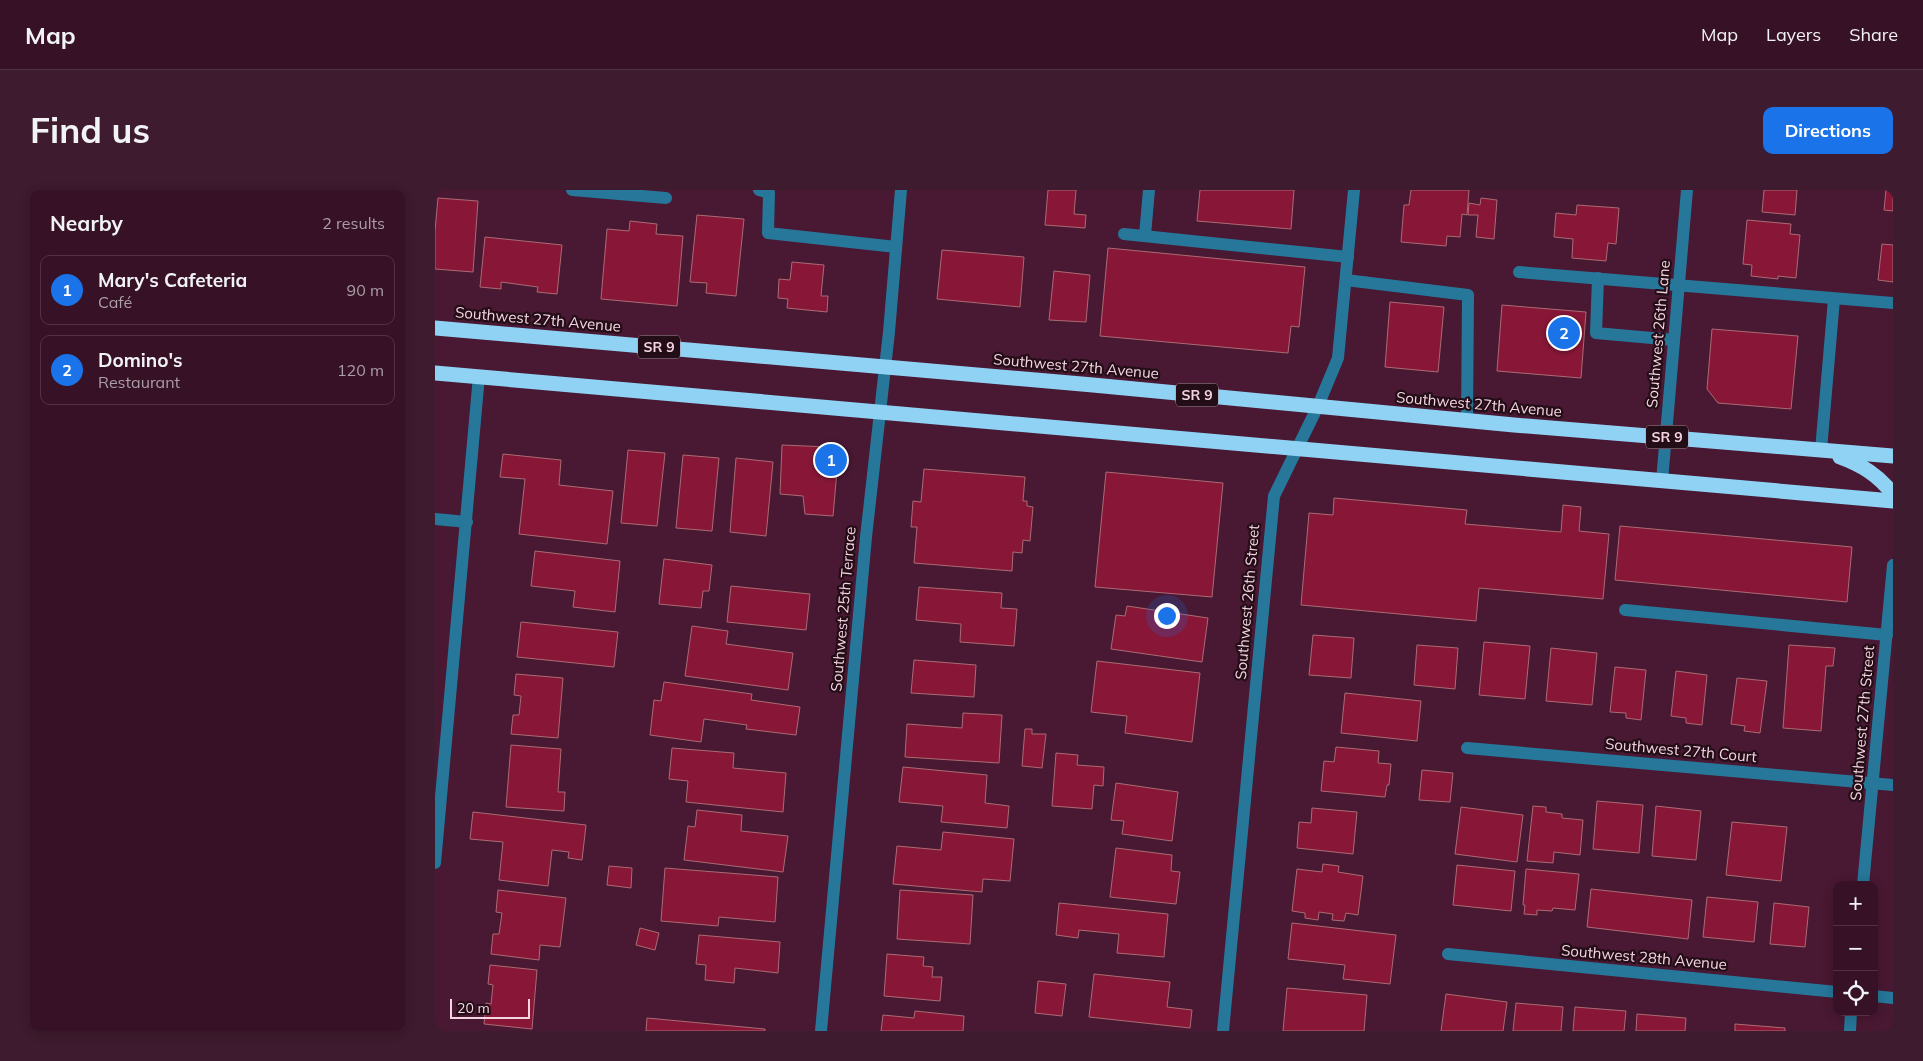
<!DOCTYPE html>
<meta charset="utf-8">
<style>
:root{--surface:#371226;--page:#3e1b2e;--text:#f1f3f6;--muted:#aa9ea7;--line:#513243;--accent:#1a73e8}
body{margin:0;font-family:Mulish,sans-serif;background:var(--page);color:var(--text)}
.controls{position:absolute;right:15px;bottom:15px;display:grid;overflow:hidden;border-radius:10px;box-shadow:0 2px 12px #0003}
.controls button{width:45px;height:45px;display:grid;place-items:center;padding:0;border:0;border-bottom:1px solid var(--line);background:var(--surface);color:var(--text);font:25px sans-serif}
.scale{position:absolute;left:15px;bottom:12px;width:80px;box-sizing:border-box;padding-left:5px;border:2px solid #f6d5e2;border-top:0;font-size:14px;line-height:18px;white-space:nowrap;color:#f6d5e2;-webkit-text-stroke:4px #230d17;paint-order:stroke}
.you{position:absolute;left:731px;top:425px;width:18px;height:18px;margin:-12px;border:4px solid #fff;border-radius:50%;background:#1a73e8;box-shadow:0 0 0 8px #1a73e833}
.badge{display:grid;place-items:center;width:32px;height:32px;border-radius:50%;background:var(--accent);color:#fff;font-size:16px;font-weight:700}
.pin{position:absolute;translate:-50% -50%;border:2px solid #fff;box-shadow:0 1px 5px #0006}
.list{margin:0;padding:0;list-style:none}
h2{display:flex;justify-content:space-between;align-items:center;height:65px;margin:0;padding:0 20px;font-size:21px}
h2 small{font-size:16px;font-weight:400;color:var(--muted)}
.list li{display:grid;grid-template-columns:32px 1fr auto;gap:15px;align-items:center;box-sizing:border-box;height:70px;margin:0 10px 10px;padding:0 10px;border:1px solid var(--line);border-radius:10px}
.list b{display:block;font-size:19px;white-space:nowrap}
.list p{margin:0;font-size:16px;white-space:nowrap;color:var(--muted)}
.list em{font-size:16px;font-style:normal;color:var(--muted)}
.icon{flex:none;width:28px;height:28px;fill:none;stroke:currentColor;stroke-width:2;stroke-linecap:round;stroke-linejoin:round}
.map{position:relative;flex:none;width:1458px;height:841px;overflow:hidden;border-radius:10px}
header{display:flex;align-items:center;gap:30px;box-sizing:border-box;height:70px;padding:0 25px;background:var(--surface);border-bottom:1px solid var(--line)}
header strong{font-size:24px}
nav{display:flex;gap:28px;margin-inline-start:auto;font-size:18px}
.intro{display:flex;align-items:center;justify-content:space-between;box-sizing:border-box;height:120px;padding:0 30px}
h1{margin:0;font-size:35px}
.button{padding:12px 22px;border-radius:10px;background:var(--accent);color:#fff;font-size:18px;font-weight:700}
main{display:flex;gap:30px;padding:0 30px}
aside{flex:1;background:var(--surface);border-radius:10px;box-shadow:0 2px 12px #0003}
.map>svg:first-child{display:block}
.building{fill:#881737;stroke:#aa6b73}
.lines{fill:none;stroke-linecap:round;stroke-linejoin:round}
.minor{stroke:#26779a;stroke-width:12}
.highway{stroke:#8fd2f4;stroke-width:15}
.labels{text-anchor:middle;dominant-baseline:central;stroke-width:4.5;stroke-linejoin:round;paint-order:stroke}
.shield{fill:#230d17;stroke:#b799a5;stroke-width:1}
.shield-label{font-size:14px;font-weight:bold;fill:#f6d5e2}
.street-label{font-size:15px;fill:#f6d5e2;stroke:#230d17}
</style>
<header>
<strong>Map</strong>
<nav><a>Map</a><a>Layers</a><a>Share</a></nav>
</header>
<div class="intro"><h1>Find us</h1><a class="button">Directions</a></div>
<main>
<aside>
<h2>Nearby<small>2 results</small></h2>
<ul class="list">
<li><span class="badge">1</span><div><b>Mary's Cafeteria</b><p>Café</p></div><em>90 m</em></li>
<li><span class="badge">2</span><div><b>Domino's</b><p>Restaurant</p></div><em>120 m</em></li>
</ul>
</aside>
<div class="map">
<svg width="1458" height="841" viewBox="0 0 1458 841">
<rect width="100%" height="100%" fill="#491832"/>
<!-- building -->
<g class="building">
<path d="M613,0H641L639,24L651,25L650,38L610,35Z"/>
<path d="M765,0H859L856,39L762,31Z"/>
<path d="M976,0H1034L1032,25L1027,24L1025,47L1012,46L1011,56L966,52L969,15H974Z"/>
<path d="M1329,0H1362L1360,25L1327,22Z"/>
<path d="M1451,0H1458V21L1449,20Z"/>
<path d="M3,8L43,11L38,82L0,79V41Z"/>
<path d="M1046,8L1062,10L1059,49L1041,47L1043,25H1033L1034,13L1045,15Z"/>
<path d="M1142,15L1184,18L1181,54L1173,53L1171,71L1137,68L1138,49L1119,47L1121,23L1141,25Z"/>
<path d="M262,25L309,29L301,106L271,103L272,93L255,92Z"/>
<path d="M1312,30L1356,34L1355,44L1365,45L1361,88L1343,86V89L1316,86L1317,75L1308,74Z"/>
<path d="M195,31L222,34L221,44L248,46L242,116L166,109L172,39L194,41Z"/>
<path d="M50,47L127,55L122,104L102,102L103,97L66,92V99L45,97Z"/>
<path d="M1447,54L1458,55V92L1443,90Z"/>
<path d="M673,58L870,77L864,137L856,136L853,163L665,146Z"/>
<path d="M507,60L589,67L585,117L502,109Z"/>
<path d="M357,72L389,75L386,106H393L392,122L352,118L353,109L343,108L344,89L355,90Z"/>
<path d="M619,81L655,85L651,132L614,130Z"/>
<path d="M955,112L1009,117L1003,182L950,177Z"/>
<path d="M1067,115L1151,122L1146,188L1062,181Z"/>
<path d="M1277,139L1363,146L1356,219L1283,213L1272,199Z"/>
<path d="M347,255L394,257L403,269L398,326L370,324L368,306L345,304Z"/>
<path d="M193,260L230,263L222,336L186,333Z"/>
<path d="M68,264L126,270L124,295L178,301L172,354L84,344L90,289L65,287Z"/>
<path d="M248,265L284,268L277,341L241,338Z"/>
<path d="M301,268L338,272L331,346L295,342Z"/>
<path d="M489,279L590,287L588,311H592V316L598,317L595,351L588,350L587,363L578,362L577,381L479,373L482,337H476L478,311L486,312Z"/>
<path d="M671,282L788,293L777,407L660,397Z"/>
<path d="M899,308L1032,320L1030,334L1126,342L1128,315L1146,317L1144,341L1174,344L1168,409L1044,398L1041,431L866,415L874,323L898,325Z"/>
<path d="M1185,336L1417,357L1412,412L1180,390Z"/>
<path d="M100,361L185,371L180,422L138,417L140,401L96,396Z"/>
<path d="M229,369L277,375L274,401H268L266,418L224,414Z"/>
<path d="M296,396L375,404L371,440L292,432Z"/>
<path d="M484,397L567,403L566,418L582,419L579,456L525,452L526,434L481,430Z"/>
<path d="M692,416L773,428L767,472L676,459L681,425L690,426Z"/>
<path d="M86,432L183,442L179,477L82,467Z"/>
<path d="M257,436L293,441L291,454L358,463L353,500L250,486Z"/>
<path d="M878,445L919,448L916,488L874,485Z"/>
<path d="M1049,452L1095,456L1090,509L1044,505Z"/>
<path d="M982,455L1023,458L1020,499L979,495Z"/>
<path d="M1354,455L1400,458L1398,476H1391L1386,541L1348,538Z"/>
<path d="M1116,458L1162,463L1157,515L1111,511Z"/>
<path d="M479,470L541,475L539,507L476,503Z"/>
<path d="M662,471L765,483L757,552L690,543L692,526L656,522Z"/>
<path d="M1180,477L1211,480L1206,530L1191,528V523L1175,522Z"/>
<path d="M1241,481L1272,485L1267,535L1251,533V528L1236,526Z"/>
<path d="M81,484L128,488L123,548L76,544L78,525H84L86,506L79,505Z"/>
<path d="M1302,488L1332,491L1325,543L1309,541L1310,536L1296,534Z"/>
<path d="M229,492L317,504L316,510L365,517L361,545L311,539L312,535L269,529L266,552L215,545L219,510L226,511Z"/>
<path d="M910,503L986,511L982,551L906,543Z"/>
<path d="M528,523L567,525L564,573L470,567L472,534L527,538Z"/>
<path d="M590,539H597V544H611L607,578L587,576Z"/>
<path d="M76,555L126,559L123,602H130L129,621L71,617Z"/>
<path d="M901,557L944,561L943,573L956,574L954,595H952L950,607L886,601L889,571L899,572Z"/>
<path d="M237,558L299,563L298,578L351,583L348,622L251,612L253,591L234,589Z"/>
<path d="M621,563L643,565L642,575L669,577L668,596L659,595L657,619L617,616Z"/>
<path d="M468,577L552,585L550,613L574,616L572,638L506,632L508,616L464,612Z"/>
<path d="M987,580L1018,583L1015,612L984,610Z"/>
<path d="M681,593L743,602L737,651L687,644L689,631L676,630Z"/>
<path d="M1162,611L1208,615L1204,663L1158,659Z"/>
<path d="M1098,616L1111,617V622L1127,624V628L1148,630L1145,665L1119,662L1118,673L1092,671Z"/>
<path d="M1221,616L1266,621L1261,670L1217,666Z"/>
<path d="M1026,617L1088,625L1082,672L1020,664Z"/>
<path d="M877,618L922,622L918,664L862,658L864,632L876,633Z"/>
<path d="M262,620L307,625L306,641L353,646L348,682L249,670L253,636L260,637Z"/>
<path d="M38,622L151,635L147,670L133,668L134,662L117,660L113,696L64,690L68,652L35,649Z"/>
<path d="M1297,632L1352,637L1346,691L1291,685Z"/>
<path d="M508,642L579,649L575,691L548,689L547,702L458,694L462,656L506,660Z"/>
<path d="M681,658L737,665L736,681L745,682L741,714L675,707Z"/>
<path d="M888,674L904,676L903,682L928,686L923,725L911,723L909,731L897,730L898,724L884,722L883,730L870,728V723L857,721L862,679L887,682Z"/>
<path d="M1022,675L1080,681L1076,721L1018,715Z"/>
<path d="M174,676L197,678L196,698L172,695Z"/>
<path d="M230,678L343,687L340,732L284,727L283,736L226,731Z"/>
<path d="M1091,679L1144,684L1140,720L1118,718L1117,721L1102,720V725L1089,724L1090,715H1088Z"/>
<path d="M1156,699L1257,710L1253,749L1152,737Z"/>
<path d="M63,700L131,708L125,757L105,755L104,770L56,764L58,744H64L67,723L61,722Z"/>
<path d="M465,700L538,705L535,754L462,749Z"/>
<path d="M1272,707L1323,712L1319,752L1268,747Z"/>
<path d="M624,713L733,724L729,767L682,763L684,744L644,740L643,748L621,745Z"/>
<path d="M1339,713L1374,717L1370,757L1335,754Z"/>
<path d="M857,733L961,745L955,794L908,789L910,775L853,769Z"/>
<path d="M205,738L224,743L220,760L201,755Z"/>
<path d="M264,745L345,752L343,783L300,778L299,793L270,790L271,775L261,774Z"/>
<path d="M452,764L489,767L488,776L498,777L497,787H507L505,811L449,806Z"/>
<path d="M55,775L102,780L97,839L49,834L51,813L56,814L58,795L53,794Z"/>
<path d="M659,784L735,792L732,817L757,820L755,838L654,827Z"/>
<path d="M603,791L631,794L627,826L600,823Z"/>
<path d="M852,798L932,805L929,841H848Z"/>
<path d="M1011,804L1072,812L1068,841H1006Z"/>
<path d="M1081,813L1128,817L1126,841H1078Z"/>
<path d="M1140,817L1191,821L1189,841H1138Z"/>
<path d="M480,821L529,826L528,841H446L448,825L479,828Z"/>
<path d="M1202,824L1251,828L1250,841H1201Z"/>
<path d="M212,828L330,839V841H211Z"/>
<path d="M1300,834L1350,838V841H1300Z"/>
</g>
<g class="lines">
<!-- minor -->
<g class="minor">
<path d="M137,0L231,8"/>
<path d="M324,0L334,3L333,43L461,57"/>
<path d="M689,44L913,67"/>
<path d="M710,45L714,0"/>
<path d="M1084,82L1458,113"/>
<path d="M1163,88L1161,143L1239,150"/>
<path d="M911,90L1033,105L1032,231"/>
<path d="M1386,260L1399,109"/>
<path d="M1227,291L1252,0"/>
<path d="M0,329L32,332"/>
<path d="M1190,420L1452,445"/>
<path d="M1032,558L1458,595"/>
<path d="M0,673L44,186"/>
<path d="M1428,695L1458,375"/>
<path d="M1013,764L1402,802"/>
<path d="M1439,806L1458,808"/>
<path d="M386,841L431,347L454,142L466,0"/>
<path d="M788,841L839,306L883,216L903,168L919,0"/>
<path d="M1415,841L1416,822"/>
</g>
<!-- highway -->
<g class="highway">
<path d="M0,138L658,195L1079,235L1458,266"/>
<path d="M0,183L1458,311"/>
<path d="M1405,267C1427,275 1443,285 1458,304"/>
</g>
</g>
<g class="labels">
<!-- shield labels -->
<g class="shield">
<rect x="203" y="145.5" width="42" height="23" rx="4"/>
<rect x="741" y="193.5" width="42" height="23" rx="4"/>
<rect x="1211" y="235.5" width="42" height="23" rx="4"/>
</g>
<g class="shield-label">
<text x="224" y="157">SR 9</text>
<text x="762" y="205">SR 9</text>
<text x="1232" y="247">SR 9</text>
</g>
<!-- street labels -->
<g class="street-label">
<text transform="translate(103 129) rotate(5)">Southwest 27th Avenue</text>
<text transform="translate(1223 144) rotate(-85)">Southwest 26th Lane</text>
<text transform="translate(641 176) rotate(5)">Southwest 27th Avenue</text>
<text transform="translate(1044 214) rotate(5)">Southwest 27th Avenue</text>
<text transform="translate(812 412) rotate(-85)">Southwest 26th Street</text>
<text transform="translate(408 419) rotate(-85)">Southwest 25th Terrace</text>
<text transform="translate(1427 533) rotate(-85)">Southwest 27th Street</text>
<text transform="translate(1246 560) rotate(5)">Southwest 27th Court</text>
<text transform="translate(1209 767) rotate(5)">Southwest 28th Avenue</text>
</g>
</g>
</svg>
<div class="controls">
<button>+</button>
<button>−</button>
<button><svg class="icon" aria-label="locate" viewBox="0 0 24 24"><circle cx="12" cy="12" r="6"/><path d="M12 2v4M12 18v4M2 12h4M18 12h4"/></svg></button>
</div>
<div class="scale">20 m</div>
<div class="you"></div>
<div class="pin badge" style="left:396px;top:270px">1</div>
<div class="pin badge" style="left:1129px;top:143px">2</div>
</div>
</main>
